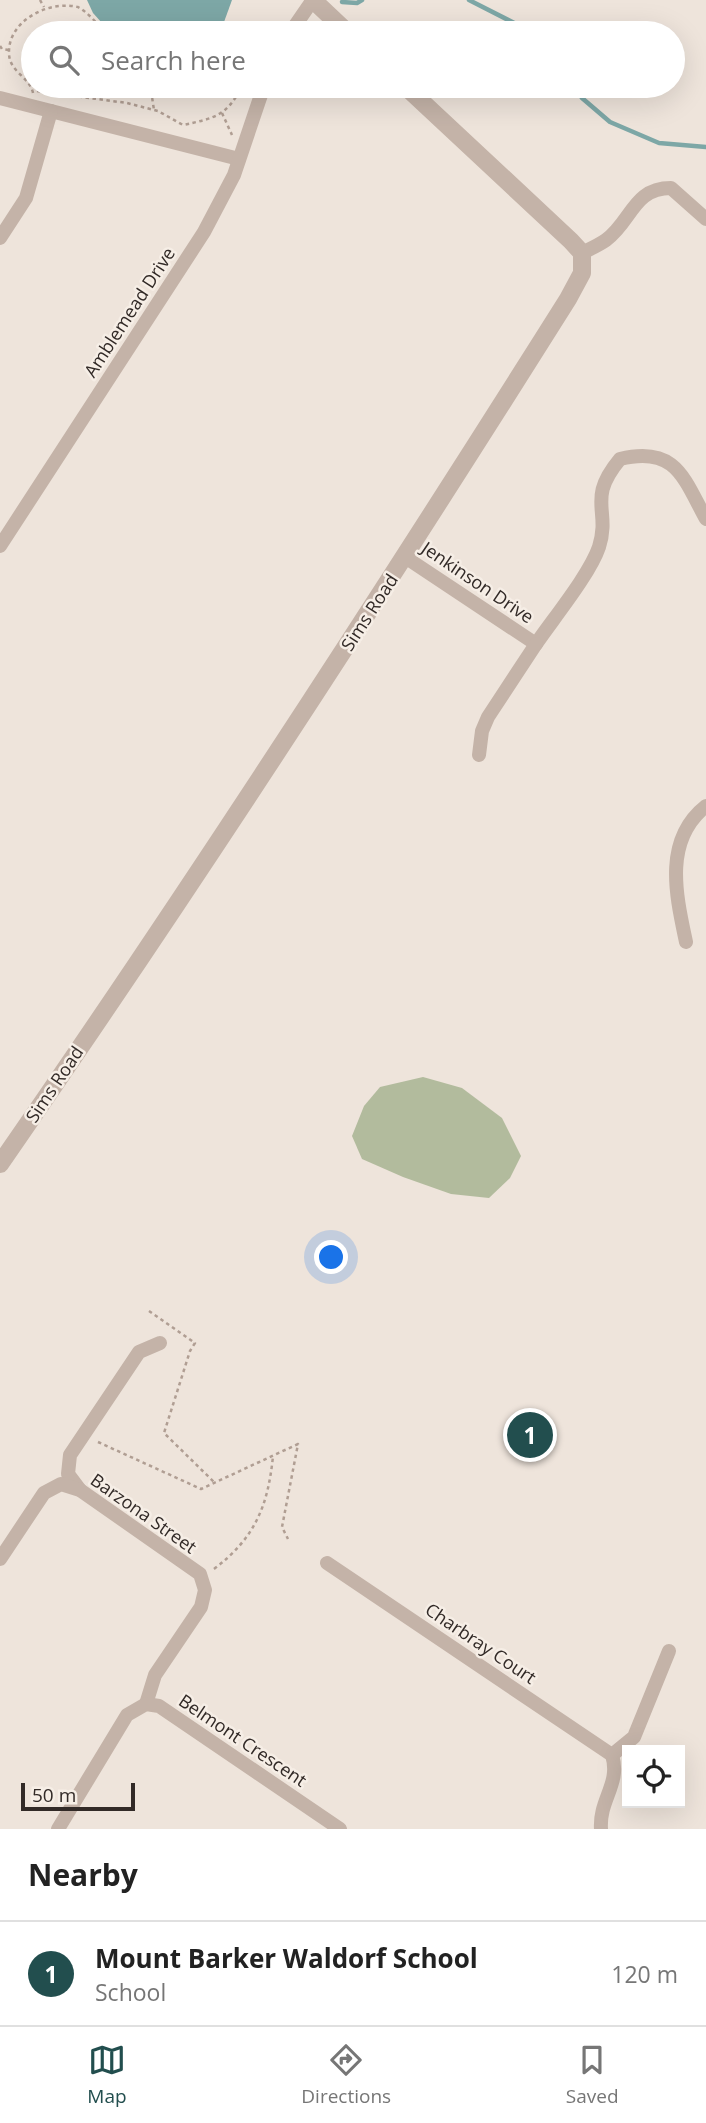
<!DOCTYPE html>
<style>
:root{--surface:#fff;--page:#f6f6f6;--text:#222;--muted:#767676;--line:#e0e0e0;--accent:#224e4e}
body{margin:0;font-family:"Open Sans",sans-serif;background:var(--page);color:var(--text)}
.controls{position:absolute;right:21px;bottom:21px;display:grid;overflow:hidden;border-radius:0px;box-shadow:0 7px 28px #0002}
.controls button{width:63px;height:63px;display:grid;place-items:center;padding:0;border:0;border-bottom:2px solid var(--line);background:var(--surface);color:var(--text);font:35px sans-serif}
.scale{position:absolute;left:21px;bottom:18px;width:114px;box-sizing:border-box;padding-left:7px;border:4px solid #322a27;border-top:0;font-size:19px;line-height:24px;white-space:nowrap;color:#322a27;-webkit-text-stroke:5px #f6eee6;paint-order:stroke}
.you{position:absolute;left:332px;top:1258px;width:24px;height:24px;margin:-18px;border:5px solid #fff;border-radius:50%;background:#1a73e8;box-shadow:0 0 0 10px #1a73e833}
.badge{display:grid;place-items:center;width:46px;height:46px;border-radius:50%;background:var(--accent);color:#fff;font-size:23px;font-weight:700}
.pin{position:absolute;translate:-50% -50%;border:4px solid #fff;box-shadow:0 2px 7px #0006}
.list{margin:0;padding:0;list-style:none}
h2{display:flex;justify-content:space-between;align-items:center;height:91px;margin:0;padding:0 28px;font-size:30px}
h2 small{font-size:23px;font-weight:400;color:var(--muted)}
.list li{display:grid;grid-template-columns:46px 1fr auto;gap:21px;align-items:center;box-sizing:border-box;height:105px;padding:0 28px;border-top:2px solid var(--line)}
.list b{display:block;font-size:26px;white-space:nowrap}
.list p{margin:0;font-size:23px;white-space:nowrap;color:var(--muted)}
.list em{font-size:23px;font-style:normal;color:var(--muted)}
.icon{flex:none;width:38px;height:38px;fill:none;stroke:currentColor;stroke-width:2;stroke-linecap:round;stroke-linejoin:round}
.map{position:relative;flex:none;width:706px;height:1829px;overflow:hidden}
.search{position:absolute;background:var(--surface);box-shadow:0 7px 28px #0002;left:21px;right:21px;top:21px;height:77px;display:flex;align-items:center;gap:18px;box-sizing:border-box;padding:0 24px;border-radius:38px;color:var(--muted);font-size:26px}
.sheet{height:196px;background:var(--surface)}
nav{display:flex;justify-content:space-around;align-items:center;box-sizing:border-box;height:98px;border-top:2px solid var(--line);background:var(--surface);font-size:19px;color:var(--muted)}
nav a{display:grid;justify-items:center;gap:4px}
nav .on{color:var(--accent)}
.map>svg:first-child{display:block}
.green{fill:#b2bb9d}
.water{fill:#7da7a6}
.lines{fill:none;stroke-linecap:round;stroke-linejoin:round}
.stream{stroke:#7da7a6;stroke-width:4.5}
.path{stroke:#b09e93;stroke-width:2.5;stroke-dasharray:3.5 3.5;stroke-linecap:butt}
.minor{stroke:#c4b3a8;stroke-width:14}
.tertiary{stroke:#c4b3a8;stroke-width:18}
.labels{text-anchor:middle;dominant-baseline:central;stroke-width:5;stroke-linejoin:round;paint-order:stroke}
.street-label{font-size:18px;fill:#322a27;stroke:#f6eee6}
</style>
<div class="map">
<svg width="706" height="1829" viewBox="0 0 706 1829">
<rect width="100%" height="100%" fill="#eee4db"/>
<!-- green -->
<path class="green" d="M423,1077L462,1088L502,1118L521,1156L510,1178L489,1198L451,1194L403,1177L362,1159L352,1136L364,1106L380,1087Z"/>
<!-- water -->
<path class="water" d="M87,0H232L220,33H111L93,13Z"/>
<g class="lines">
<!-- stream -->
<g class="stream">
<path d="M469,0L522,27L529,33"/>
<path d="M342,2L357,3L362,0"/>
<path d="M574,86L582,98L610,122L659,143L706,147"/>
</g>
<!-- path -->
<g class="path">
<path d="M40,0L44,7"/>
<path d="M312,33L317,30L322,31"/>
<path d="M0,46L2,49L9,50"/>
<path d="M145,86L152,97L154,110"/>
<path d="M37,91L127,103L158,111L183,125C215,118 227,116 242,86"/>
<path d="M33,93C30,77 9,72 9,53C8,21 48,0 78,7C89,13 97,24 106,33"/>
<path d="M222,113L232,135"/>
<path d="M149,1311L195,1343L190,1351L164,1433L215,1483"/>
<path d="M98,1442L201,1489L298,1444L282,1527L288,1539"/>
<path d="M214,1569C255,1538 268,1506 273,1456"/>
</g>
<!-- minor -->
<g class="minor">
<path d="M290,33L312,1"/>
<path d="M0,98L239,159"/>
<path d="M0,238L26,198L51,111"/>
<path d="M582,253C590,249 599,245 606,240C632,221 633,188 671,188L706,219"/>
<path d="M0,546L204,232L234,175L264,86"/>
<path d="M405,557L536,644C553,619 590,574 599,547C611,509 586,500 620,459C676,445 684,479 706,519"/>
<path d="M479,755L482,731L488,717L536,644"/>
<path d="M686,942C676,895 663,840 706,806"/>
<path d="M80,1490L68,1474L70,1455L139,1352L160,1343"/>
<path d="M0,1559L44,1493L61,1484L80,1490L200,1574L205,1590L201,1607L155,1675L146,1704"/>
<path d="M327,1563L612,1755C621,1784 599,1799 601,1829"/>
<path d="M612,1755L634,1737L669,1651"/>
<path d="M58,1829L127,1715L146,1704L159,1706L340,1829"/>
</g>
<!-- tertiary -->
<g class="tertiary">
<path d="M313,0L348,33"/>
<path d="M0,1164C197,880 384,591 568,299L582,273V253L571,241L405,86"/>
</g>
</g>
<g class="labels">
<!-- street labels -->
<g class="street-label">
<text transform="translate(129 312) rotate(-57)">Amblemead Drive</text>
<text transform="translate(478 582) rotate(34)">Jenkinson Drive</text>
<text transform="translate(369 612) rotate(-57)">Sims Road</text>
<text transform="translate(54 1084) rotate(-56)">Sims Road</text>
<text transform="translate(144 1513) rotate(35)">Barzona Street</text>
<text transform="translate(481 1643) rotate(34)">Charbray Court</text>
<text transform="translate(243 1740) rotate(34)">Belmont Crescent</text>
</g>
</g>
</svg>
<div class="controls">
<button><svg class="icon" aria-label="locate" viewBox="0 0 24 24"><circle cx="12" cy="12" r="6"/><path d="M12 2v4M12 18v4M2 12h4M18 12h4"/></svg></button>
</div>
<div class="scale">50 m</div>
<div class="you"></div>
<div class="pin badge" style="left:530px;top:1435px">1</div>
<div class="search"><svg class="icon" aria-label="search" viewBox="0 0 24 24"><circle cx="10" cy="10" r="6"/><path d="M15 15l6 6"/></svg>Search here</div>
</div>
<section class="sheet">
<h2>Nearby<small></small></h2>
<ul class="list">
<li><span class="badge">1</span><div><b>Mount Barker Waldorf School</b><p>School</p></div><em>120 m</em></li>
</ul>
</section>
<nav>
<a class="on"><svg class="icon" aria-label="map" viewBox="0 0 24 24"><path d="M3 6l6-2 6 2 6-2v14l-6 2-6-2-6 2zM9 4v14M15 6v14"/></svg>Map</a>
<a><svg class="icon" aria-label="directions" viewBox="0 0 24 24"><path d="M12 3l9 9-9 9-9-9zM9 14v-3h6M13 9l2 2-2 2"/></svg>Directions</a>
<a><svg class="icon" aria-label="saved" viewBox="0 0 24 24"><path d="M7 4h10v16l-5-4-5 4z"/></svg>Saved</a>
</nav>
